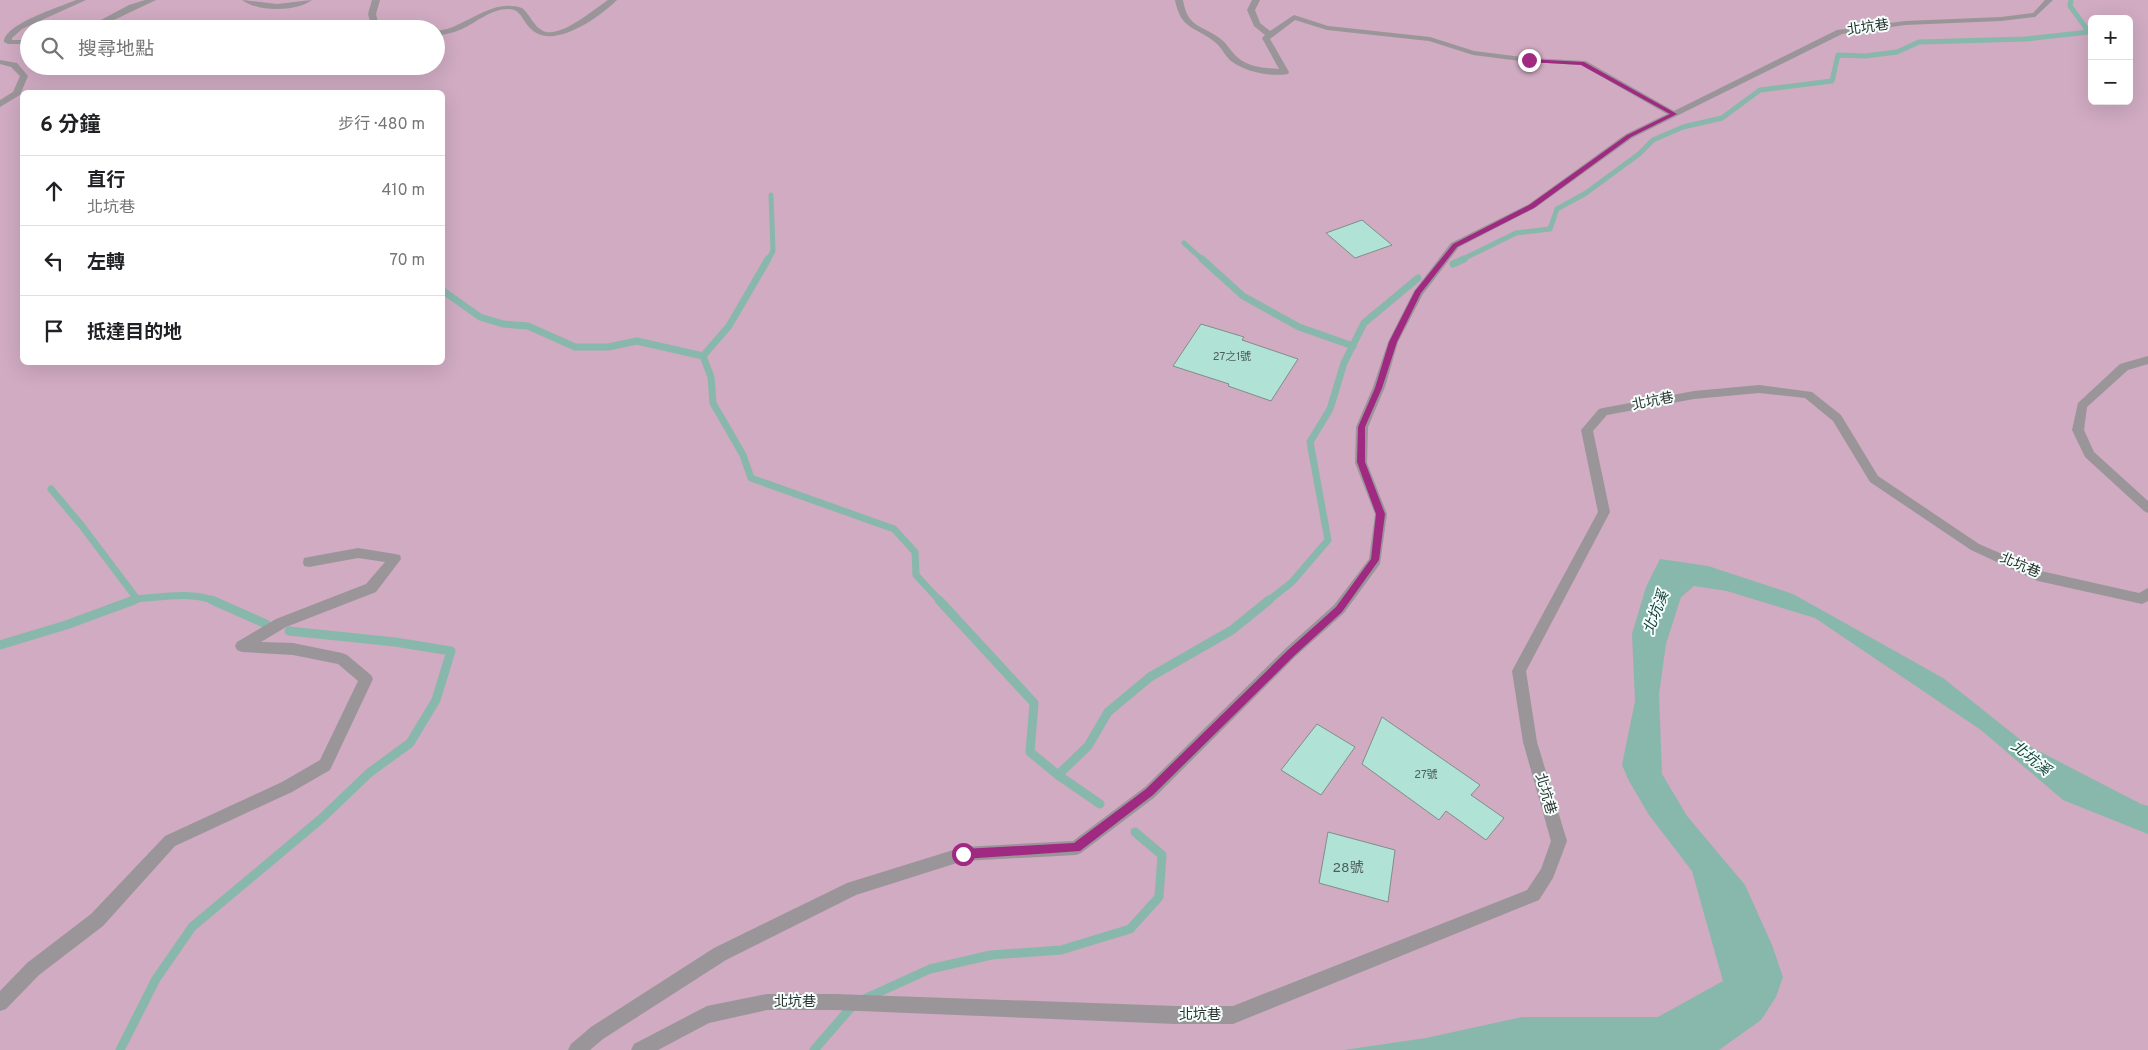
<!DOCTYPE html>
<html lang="zh-TW">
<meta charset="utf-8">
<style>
:root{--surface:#fff;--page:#f6f6f6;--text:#202124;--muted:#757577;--line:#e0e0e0}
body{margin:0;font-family:Overpass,"Noto Sans TC",sans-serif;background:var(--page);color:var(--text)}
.controls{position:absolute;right:15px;top:15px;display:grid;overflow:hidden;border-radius:8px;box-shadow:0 5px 20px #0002}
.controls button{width:45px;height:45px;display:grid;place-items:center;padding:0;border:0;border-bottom:1px solid var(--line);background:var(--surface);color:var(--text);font:25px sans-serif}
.stop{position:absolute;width:15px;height:15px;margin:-11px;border:4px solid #a02981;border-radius:50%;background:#fff}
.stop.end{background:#a02981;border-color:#fff;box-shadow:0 1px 5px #0008}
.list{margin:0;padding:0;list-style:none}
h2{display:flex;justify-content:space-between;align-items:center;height:65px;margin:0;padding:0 20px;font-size:21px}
h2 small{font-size:16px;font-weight:400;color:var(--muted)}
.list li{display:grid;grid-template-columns:32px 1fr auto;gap:15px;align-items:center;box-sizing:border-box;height:70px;padding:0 20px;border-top:1px solid var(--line)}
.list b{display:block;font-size:19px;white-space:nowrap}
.list p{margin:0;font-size:16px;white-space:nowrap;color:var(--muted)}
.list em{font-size:16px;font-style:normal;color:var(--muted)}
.icon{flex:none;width:28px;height:28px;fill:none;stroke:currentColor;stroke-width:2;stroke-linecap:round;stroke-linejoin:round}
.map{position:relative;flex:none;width:2148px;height:1050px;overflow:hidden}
.search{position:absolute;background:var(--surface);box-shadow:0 5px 20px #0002;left:20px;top:20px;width:425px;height:55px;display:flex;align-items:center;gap:12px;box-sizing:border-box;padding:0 18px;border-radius:28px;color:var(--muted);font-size:19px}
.panel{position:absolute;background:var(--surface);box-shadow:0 5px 20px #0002;left:20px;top:90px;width:425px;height:275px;border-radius:8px}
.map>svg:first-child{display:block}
.forest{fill:#d0abc2;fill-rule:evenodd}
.water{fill:#88b7ac}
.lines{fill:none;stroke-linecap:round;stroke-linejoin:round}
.stream-far2{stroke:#88b7ac;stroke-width:5}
.stream-far1{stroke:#88b7ac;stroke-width:7}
.stream{stroke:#88b7ac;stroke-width:9}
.building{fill:#b1e2d6;stroke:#818d8a}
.lane{fill:#9a9598;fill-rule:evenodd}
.street{fill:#9a9598;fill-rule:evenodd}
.route{fill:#a02981}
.labels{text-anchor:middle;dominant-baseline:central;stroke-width:4;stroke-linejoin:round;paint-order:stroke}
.number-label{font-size:11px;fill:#4d5d5a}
.street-label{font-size:14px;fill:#2c3130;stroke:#f4fffc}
.near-number-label{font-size:14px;fill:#4d5d5a}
.water-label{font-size:15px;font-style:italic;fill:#0f3a32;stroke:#f4fffc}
</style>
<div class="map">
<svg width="2148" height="1050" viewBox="0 0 2148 1050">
<rect width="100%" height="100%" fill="#e4f2ee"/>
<!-- forest -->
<path class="forest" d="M0,0H2148V1050H0ZM2092,19H2129V101H2092ZM29,29H436V66H29ZM22,92H442V362H22Z"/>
<!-- water -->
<path class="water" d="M1660,559L1708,566L1793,594L1943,678L2027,745L2141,804L2148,806V834L2063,800L1981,730L1815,618L1727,591L1694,586L1681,597L1666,644L1659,694L1662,774L1687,816L1745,885L1772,945L1783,977L1776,997L1761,1020L1719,1050H1344L1426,1038L1522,1017H1658L1723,981L1692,871L1649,815L1629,781L1622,765L1635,701L1632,634L1646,587Z"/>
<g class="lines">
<!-- stream-far2 -->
<g class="stream-far2">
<path d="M1184,243L1203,260"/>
<path d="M768,260L773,251L771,195"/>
<path d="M1461,260L1516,233L1550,229L1557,209L1586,193L1639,154L1653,140L1683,127L1722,118L1760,90L1832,81L1838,55L1865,56L1897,52L1919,42L2026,39L2089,32L2070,6L2071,0"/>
</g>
<!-- stream-far1 -->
<g class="stream-far1">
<path d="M1202,259L1243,296L1299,327L1353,346"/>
<path d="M1453,264L1464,259"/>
<path d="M442,290L480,317L503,324L528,326L575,347H608L637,341L703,356L711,377L713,403L743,455L751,478L894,529L915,552L916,575L940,601"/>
<path d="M703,356L729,326L768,259"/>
<path d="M51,489L82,526L137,599C162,597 192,591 215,601"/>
<path d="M130,601L137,599"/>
<path d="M1268,601L1292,582L1328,540L1310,442L1330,409L1344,363L1364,323L1418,278"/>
</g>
<!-- stream -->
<g class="stream">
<path d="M212,600L266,624"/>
<path d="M939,600L1034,703L1030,752L1058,775"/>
<path d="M0,645L66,625L134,600"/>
<path d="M1100,804L1058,775L1088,746L1108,712L1150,677L1232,630L1269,600"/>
<path d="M864,999L930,969L991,955L1061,950L1130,929L1159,897L1162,855L1135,832"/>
<path d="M120,1050L156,979L192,927L322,818L369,773L410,743L436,700L451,651L395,642L289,631"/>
<path d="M814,1050L854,1004"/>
</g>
</g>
<!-- building -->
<g class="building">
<path d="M1362,220L1392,245L1355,258L1326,233Z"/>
<path d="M1201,324L1244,337L1242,340L1298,359L1271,401L1228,386L1229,384L1173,366Z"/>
<path d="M1382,717L1480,785L1471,795L1504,818L1486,840L1446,811L1439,820L1362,764Z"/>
<path d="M1317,724L1355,747L1321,795L1281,770Z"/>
<path d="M1328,832L1395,850L1388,902L1319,883Z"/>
</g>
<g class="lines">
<!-- lane -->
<g class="lane">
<path d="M76,0H86L22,29L12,38V40H29V44H8L4,42C4,24 60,7 76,0Z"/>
<path d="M145,0H156L95,29H84L129,5Z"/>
<path d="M242,0L277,4L312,0C296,12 258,12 242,0Z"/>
<path d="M372,0H380L376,14L378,22L399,29H385L371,25L368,14Z"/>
<path d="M608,0H617C600,17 552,52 530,28C522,20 521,9 508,9C491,9 477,22 462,29C454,33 445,34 436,36V31C444,30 452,28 459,24C479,15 499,0 522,8C530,14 533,26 543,31C560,39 594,9 608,0Z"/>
<path d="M358,548L395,554L400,555L401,559L376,592L286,627L261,642L293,643L342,653L347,655L371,675L373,679L330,770L292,792L175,846L103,926L39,975L6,1009L0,1011V991L27,963L91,914L165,836L282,782L320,760L358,681L338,664L293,655L242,652L237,650L235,646L237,642L276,619L366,584L385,562L358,558L309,567L304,566L303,562L304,558L309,557Z"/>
</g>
<!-- street -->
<g class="street">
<path d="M1175,0H1183C1188,30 1203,24 1222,40C1227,44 1230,50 1235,55C1246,67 1264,68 1279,69L1262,38L1265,35L1254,26L1247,10L1252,0H1260L1255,10L1260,23L1270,31L1294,15L1328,26L1430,37L1474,51L1529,58L1586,61L1674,111L1837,30L1905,21L2001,17L2033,13L2045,0H2053L2035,17L2001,21L1905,25L1842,34L1632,138L1535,208L1459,247L1423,294L1398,342L1385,387L1368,427L1367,463L1387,514L1380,564L1344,613L1296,656L1155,797L1081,853L1076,855L963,861L856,895L726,960L603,1039L590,1050H568L571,1044L591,1027L714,948L847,883L963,847L1073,841L1145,787L1286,648L1334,605L1369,559L1375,514L1355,463L1356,427L1373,387L1388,342L1414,291L1451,243L1529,204L1626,134L1667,114L1581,65L1529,62L1473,55L1429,41L1327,30L1295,20L1270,39L1289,72L1288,74C1271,77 1245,72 1231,61C1225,56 1222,48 1216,43C1196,26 1181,31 1175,0Z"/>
<path d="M0,60L17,63L28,76L20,95L0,107V100L13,92L20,76L11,67L0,64Z"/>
<path d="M2148,356V364L2128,370L2087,407L2084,430L2094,452L2148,501V513L2144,511L2085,457L2072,430L2078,403L2120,364Z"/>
<path d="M1759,385L1812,392L1841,415L1878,476L1979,544L2041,571L2139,593L2148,588V601L2142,604L2038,581L1971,550L1870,482L1833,421L1805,398L1759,393L1694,399L1607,415L1593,431L1610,512L1526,671L1537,742L1567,841L1553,878L1539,900L1233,1024H1176L835,1010H767L709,1023L658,1050H631L634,1044L707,1006L767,994H835L1176,1006H1233L1527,890L1541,869L1551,841L1523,742L1512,671L1598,512L1581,430L1599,409L1603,408L1694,391Z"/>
</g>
</g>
<!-- route -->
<path class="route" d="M1527,59L1584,62L1677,114L1631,137L1534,208L1457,247L1421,293L1397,342L1382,388L1365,427V462L1385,514L1379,560L1342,612L1295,655L1153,795L1080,851L963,859L959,857V851L963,849L1074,843L1146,789L1288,650L1336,607L1371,559L1376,514L1357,462L1358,427L1375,388L1389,342L1415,291L1453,244L1529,205L1627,135L1670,114L1581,65L1529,62Z"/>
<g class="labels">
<!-- number labels -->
<g class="number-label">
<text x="1232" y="357">27之1號</text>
<text x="1426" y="775">27號</text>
</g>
<!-- street labels -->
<g class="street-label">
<text transform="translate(1868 28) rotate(-8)">北坑巷</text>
<text transform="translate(1653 402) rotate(-11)">北坑巷</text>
<text transform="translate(2020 566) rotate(23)">北坑巷</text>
<text transform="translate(1545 794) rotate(74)">北坑巷</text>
<text x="795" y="1002">北坑巷</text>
<text x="1200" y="1015">北坑巷</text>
</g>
<!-- near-number labels -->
<g class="near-number-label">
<text x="1348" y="868">28號</text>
</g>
<!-- water labels -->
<g class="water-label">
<text transform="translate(1657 613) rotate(-69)">北坑溪</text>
<text transform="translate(2030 759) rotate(39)">北坑溪</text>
</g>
</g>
</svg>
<div class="controls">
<button>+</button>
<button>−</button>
</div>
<div class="stop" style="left:963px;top:854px"></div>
<div class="stop end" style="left:1529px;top:60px"></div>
<div class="search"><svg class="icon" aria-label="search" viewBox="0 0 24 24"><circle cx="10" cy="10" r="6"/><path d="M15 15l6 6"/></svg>搜尋地點</div>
<section class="panel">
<h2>6 分鐘<small>步行 · 480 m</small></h2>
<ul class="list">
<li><svg class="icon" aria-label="ahead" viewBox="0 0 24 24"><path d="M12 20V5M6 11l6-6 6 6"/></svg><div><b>直行</b><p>北坑巷</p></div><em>410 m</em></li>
<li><svg class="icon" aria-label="left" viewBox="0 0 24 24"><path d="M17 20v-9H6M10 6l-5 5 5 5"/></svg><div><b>左轉</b></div><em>70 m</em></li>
<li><svg class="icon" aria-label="arrive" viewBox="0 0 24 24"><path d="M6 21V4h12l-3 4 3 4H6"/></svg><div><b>抵達目的地</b></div></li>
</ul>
</section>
</div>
